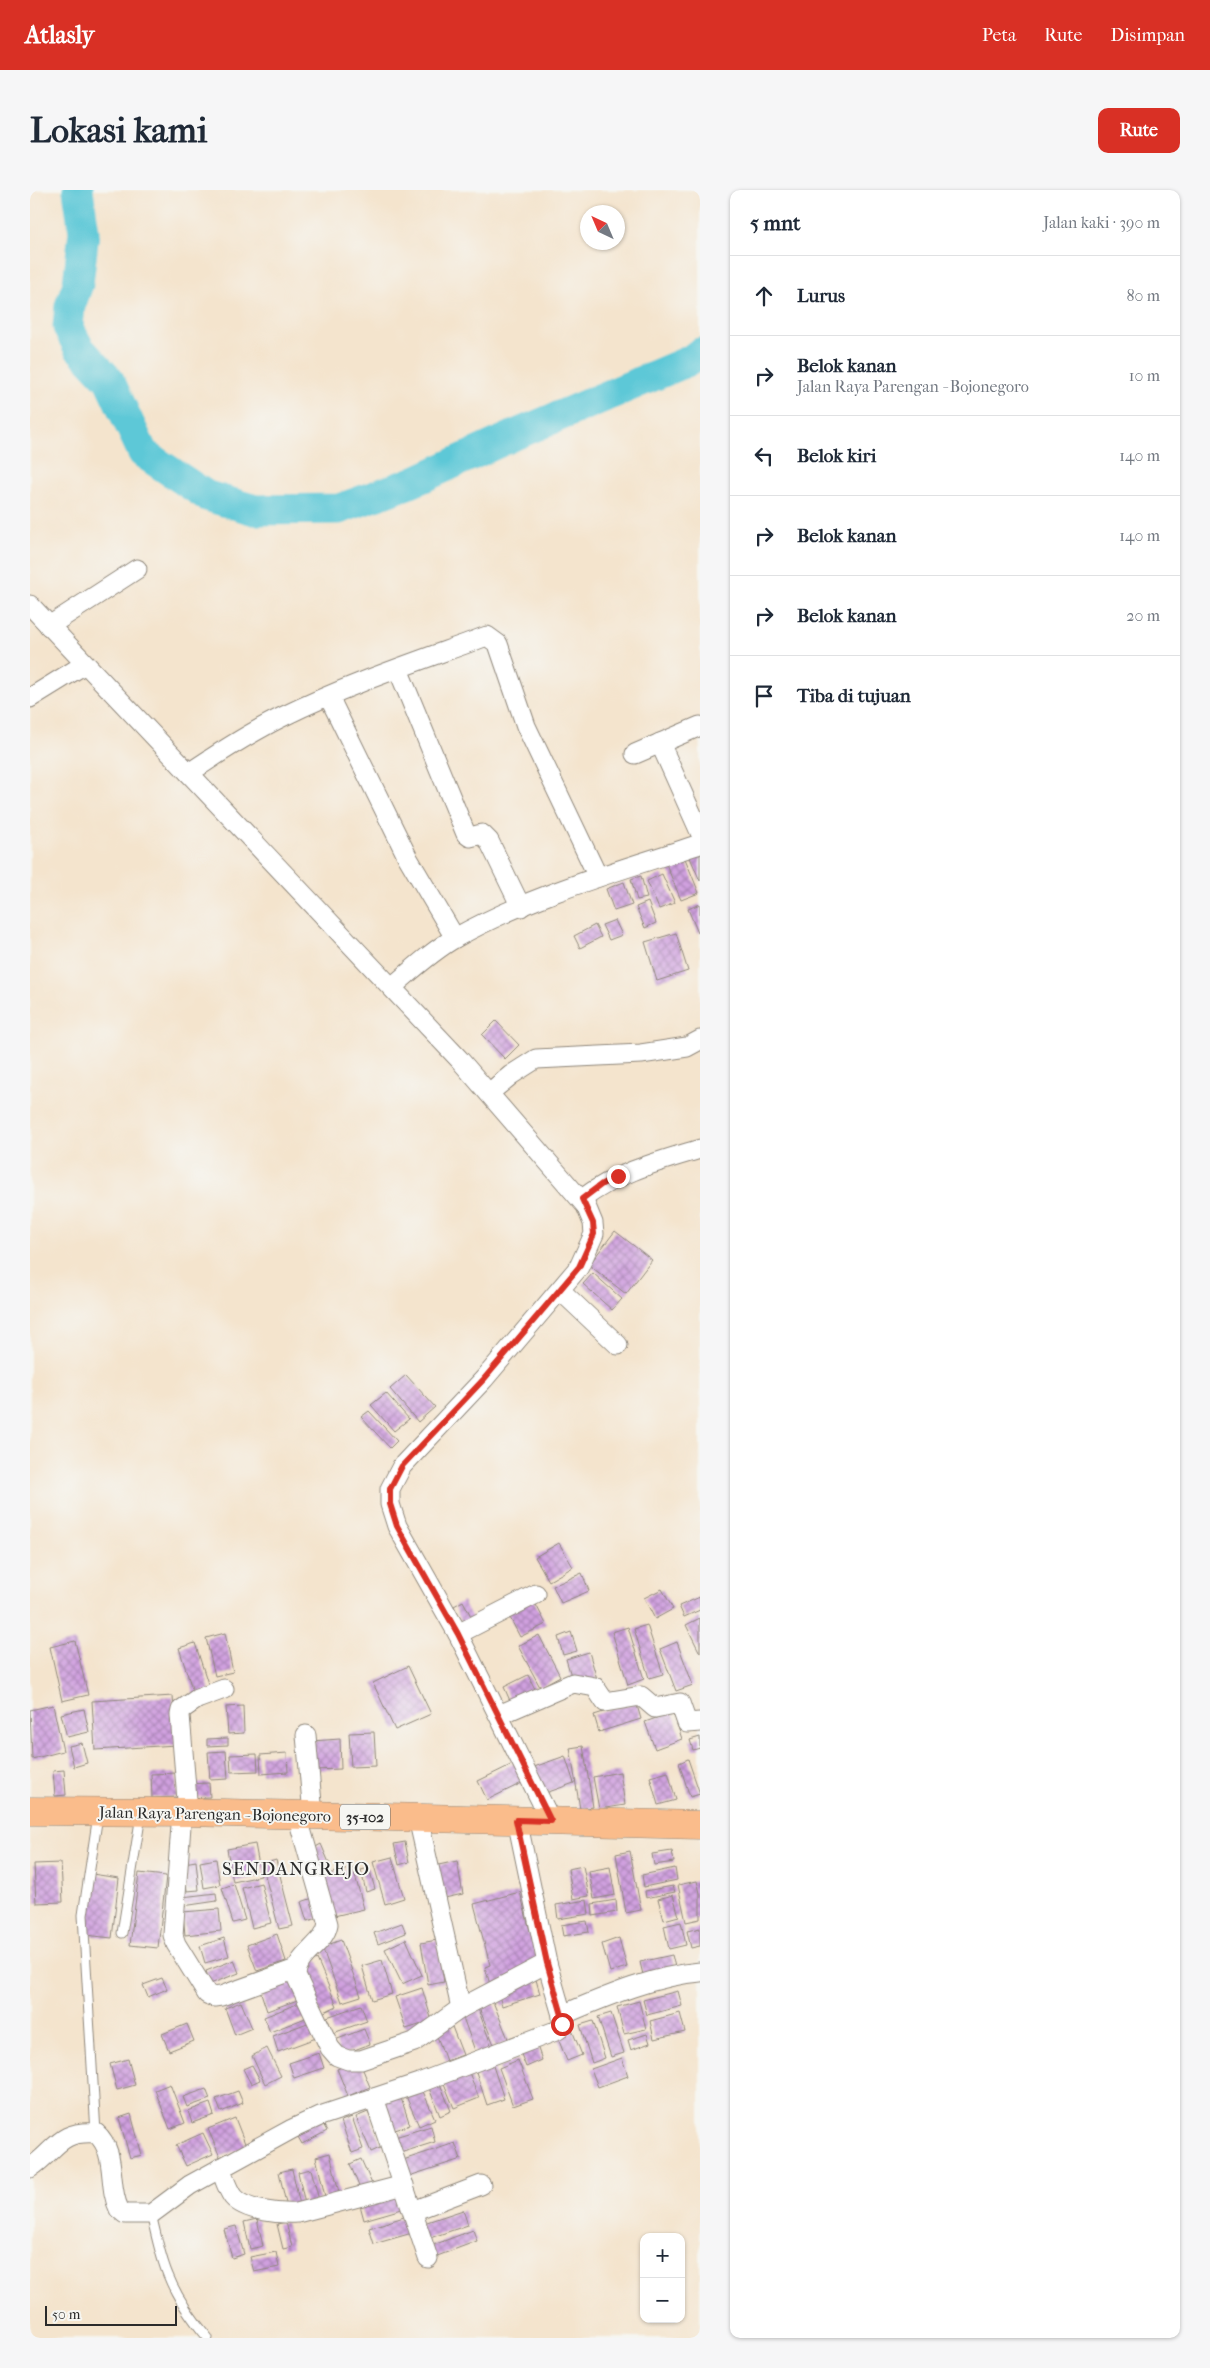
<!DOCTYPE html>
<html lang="id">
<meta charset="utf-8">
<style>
:root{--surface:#fff;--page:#f6f6f7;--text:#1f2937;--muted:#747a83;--line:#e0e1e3;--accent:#d93025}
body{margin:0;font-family:"IM FELL French Canon",serif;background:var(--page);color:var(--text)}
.controls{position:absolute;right:15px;bottom:15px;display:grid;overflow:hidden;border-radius:10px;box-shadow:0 1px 4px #0004}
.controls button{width:45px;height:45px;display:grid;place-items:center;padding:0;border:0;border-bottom:1px solid var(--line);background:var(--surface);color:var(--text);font:25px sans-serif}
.compass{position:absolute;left:550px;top:15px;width:45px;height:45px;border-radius:50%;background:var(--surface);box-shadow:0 1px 4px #0004;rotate:316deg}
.scale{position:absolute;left:15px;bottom:12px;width:132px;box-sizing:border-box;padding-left:5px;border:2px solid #2b2b2b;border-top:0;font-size:14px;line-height:18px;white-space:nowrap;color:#2b2b2b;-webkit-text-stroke:4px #f6f6f2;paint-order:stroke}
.stop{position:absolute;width:15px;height:15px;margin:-11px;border:4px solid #d93025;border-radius:50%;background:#fff}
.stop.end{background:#d93025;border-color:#fff;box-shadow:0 1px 5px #0008}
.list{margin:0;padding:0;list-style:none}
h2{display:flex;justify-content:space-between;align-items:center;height:65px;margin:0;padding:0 20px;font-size:21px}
h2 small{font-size:16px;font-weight:400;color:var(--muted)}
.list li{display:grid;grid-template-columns:32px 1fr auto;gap:15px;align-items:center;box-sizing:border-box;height:80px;padding:0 20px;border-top:1px solid var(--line)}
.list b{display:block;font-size:19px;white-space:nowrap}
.list p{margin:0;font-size:16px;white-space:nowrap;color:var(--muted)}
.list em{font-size:16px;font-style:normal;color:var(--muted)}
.icon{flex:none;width:28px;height:28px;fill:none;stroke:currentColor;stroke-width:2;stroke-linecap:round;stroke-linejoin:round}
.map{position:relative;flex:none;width:670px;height:2148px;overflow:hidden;border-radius:10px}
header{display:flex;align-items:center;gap:30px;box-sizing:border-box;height:70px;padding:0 25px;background:var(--accent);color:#fff}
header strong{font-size:24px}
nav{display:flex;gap:28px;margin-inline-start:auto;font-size:18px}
.intro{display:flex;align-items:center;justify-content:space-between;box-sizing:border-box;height:120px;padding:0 30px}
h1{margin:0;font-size:35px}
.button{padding:12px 22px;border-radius:10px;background:var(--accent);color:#fff;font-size:18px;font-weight:700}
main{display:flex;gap:30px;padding:0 30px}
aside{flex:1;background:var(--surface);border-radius:10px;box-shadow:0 1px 4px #0004}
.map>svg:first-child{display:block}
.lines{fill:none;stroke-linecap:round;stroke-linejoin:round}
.river{stroke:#5dc8d7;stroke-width:31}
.building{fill:url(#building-cross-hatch)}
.lane-casing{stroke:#90887c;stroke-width:11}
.street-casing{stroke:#90887c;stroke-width:21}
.primary-casing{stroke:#90887c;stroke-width:29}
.lane{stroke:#fff;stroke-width:9}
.street{stroke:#fff;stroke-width:19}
.primary{stroke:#fabc8b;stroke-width:28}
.route{stroke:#d93025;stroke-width:6}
.labels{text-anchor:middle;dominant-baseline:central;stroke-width:4;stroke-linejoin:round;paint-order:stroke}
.shield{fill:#f6f6f2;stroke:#686867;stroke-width:1}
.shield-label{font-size:15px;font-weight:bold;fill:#2b2b2b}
.street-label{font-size:16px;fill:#2b2b2b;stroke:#f6f6f2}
.quarter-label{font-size:19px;letter-spacing:1px;fill:#2b2b2b;stroke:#f6f6f2}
</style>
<header>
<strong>Atlasly</strong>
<nav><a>Peta</a><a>Rute</a><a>Disimpan</a></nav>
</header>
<div class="intro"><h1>Lokasi kami</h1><a class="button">Rute</a></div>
<main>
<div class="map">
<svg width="670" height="2148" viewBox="0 0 670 2148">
<defs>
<pattern id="building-cross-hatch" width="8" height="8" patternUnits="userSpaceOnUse" patternTransform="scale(1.25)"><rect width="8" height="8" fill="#d0a0df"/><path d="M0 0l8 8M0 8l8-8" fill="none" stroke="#a983b5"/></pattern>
</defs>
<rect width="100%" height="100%" fill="#f6f6f2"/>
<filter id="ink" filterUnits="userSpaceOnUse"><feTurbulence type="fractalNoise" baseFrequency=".02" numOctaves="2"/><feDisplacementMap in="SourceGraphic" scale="10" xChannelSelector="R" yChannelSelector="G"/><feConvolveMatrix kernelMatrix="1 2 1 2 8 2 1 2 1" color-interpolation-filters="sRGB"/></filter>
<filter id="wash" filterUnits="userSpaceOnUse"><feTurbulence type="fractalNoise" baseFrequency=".0096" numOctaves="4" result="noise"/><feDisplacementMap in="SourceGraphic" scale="20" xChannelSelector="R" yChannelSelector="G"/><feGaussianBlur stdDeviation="1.12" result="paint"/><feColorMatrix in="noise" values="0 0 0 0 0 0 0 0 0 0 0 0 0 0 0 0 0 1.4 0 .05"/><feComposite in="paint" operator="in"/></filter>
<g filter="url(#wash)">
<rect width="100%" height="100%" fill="#f4e4cd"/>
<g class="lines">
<!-- river -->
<path class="river" d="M48,0L54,42L48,94L40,116L38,137L49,158L79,190L113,263L177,306L225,320L309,319L383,292L487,244L661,170L670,163"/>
</g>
<g id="blocks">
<!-- building -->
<g class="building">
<path d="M670,660V691L659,665Z"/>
<path d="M654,666L669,703L651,710L636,674Z"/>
<path d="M632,684L645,713L629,719L617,691Z"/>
<path d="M611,686L617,708L607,710L601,689Z"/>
<path d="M594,692L602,715L584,721L576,699Z"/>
<path d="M618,712L626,733L615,738L606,717Z"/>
<path d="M670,714V742L668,743L658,719Z"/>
<path d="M585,730L592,745L579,750L572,735Z"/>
<path d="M565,735L571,747L550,758L544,746Z"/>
<path d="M646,743L658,781L627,791L615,752Z"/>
<path d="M466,831L489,855L475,869L452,845Z"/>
<path d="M585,1041L622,1070L596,1104L559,1075Z"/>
<path d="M563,1083L592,1109L582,1120L553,1094Z"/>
<path d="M376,1185L405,1217L388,1232L360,1199Z"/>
<path d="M356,1203L379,1229L364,1241L341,1215Z"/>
<path d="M339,1221L367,1251L360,1258L331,1227Z"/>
<path d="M529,1353L543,1377L519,1391L505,1367Z"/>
<path d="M552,1383L559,1401L531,1413L523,1396Z"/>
<path d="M632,1399L643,1419L625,1429L614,1408Z"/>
<path d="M501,1405L516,1434L490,1447L475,1418Z"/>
<path d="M670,1407V1420L654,1427L649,1416Z"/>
<path d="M433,1411L443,1430L433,1435L424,1416Z"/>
<path d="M670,1428V1463L656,1435Z"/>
<path d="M617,1435L633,1484L619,1488L604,1439Z"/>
<path d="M598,1437L614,1489L598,1495L582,1442Z"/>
<path d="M541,1442L547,1461L533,1465L528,1447Z"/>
<path d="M195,1443L203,1482L185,1486L176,1448Z"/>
<path d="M509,1445L530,1486L510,1497L488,1456Z"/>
<path d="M45,1451L58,1505L32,1511L20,1457Z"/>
<path d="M647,1452L663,1495L646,1501L630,1459Z"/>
<path d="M165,1453L180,1500L164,1505L149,1458Z"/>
<path d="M559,1462L567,1489L544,1496L536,1469Z"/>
<path d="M378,1476L401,1524L365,1540L343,1493Z"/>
<path d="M498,1485L506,1501L481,1513L474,1497Z"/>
<path d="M143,1506L146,1555L65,1560L62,1511Z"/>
<path d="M606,1512L611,1529L569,1542L564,1525Z"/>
<path d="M23,1515L33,1561L2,1569L0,1520Z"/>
<path d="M213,1516L214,1543L198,1544L196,1517Z"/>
<path d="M54,1519L59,1542L37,1547L31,1524Z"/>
<path d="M643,1522L652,1549L625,1559L615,1532Z"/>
<path d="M344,1542L346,1576L321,1577L319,1543Z"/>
<path d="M670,1547V1558L663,1560L660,1550Z"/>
<path d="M198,1548V1555L177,1556V1549Z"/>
<path d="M310,1549L311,1579L283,1580L282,1551Z"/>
<path d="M52,1553L57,1573L44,1577L39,1556Z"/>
<path d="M553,1556L563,1617L550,1619L540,1558Z"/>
<path d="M196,1561L198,1589L180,1590L178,1562Z"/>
<path d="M257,1563L258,1582L231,1584L230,1565Z"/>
<path d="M227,1564L228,1581L201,1582L200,1565Z"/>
<path d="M535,1566L544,1593L513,1604L504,1577Z"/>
<path d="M658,1569L670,1604L660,1607L649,1573Z"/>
<path d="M485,1573L494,1592L457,1610L448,1591Z"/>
<path d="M34,1580L36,1605L25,1606L23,1581Z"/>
<path d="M590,1582L595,1615L569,1619L563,1587Z"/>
<path d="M638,1582L646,1610L628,1615L620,1587Z"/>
<path d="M146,1583L147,1607L122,1608L121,1584Z"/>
<path d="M179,1593L180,1607L156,1608L155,1594Z"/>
<path d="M375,1652L379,1672L369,1675L364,1654Z"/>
<path d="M225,1654L231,1686L203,1692L197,1659Z"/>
<path d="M291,1654L300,1675L292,1678L284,1658Z"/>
<path d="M600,1661L611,1720L596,1723L586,1664Z"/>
<path d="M642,1661L644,1672L624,1675L622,1664Z"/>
<path d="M362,1667L374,1708L355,1714L343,1672Z"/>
<path d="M186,1669L190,1695L174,1698L170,1672Z"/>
<path d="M246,1670L263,1736L249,1739L232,1674Z"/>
<path d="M166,1671L169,1700L157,1701L154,1673Z"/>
<path d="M427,1671L433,1704L410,1709L404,1676Z"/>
<path d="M31,1673L33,1712L6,1713L4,1674Z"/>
<path d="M553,1676L559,1706L543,1709L538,1679Z"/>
<path d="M580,1677L585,1705L564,1709L559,1681Z"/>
<path d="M323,1678L334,1719L304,1726L294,1685Z"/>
<path d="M339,1678L345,1699L336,1702L331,1680Z"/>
<path d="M645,1678L647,1690L614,1697L612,1685Z"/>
<path d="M109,1683L136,1686L128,1758L100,1755Z"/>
<path d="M62,1684L89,1688L82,1748L55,1745Z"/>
<path d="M667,1691L670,1703V1729L656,1732L648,1695Z"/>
<path d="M231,1693L241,1733L222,1738L212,1698Z"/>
<path d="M204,1694L215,1730L203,1733L192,1698Z"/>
<path d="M643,1696L645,1702L616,1708L615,1701Z"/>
<path d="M490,1702L506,1764L511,1762L505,1786L510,1804L472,1816L466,1796L461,1798L455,1777L460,1775L444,1714Z"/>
<path d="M186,1703L187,1711L153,1716L152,1707Z"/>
<path d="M643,1705L649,1726L634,1730L628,1709Z"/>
<path d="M286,1707L292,1727L277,1731L271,1712Z"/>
<path d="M557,1710L559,1724L528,1729L526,1715Z"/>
<path d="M586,1710L587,1722L563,1726L562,1714Z"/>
<path d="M189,1719L191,1741L155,1745L153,1722Z"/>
<path d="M557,1731L559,1742L533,1746L531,1735Z"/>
<path d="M651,1732L656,1755L639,1759L634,1736Z"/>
<path d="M372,1733L376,1743L348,1754L344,1743Z"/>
<path d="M670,1738V1756L661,1758L657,1741Z"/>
<path d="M247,1744L256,1771L227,1781L217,1755Z"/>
<path d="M194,1748L199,1766L175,1773L170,1756Z"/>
<path d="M589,1748L597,1777L580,1782L572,1754Z"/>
<path d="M376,1749L392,1785L372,1794L355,1759Z"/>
<path d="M311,1750L331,1806L312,1812L292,1757Z"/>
<path d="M407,1750L414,1792L398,1795L391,1753Z"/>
<path d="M642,1765L646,1781L614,1789L610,1772Z"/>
<path d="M287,1769L307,1816L290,1824L271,1776Z"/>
<path d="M204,1770L209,1783L180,1794L176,1781Z"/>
<path d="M352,1770L362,1804L342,1810L332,1776Z"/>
<path d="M264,1781L273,1808L237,1821L228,1794Z"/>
<path d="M132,1788L137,1799L118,1807L113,1795Z"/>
<path d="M392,1798L402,1831L376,1839L365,1807Z"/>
<path d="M648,1801L652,1816L617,1825L613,1810Z"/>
<path d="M461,1807L479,1851L465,1857L447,1813Z"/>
<path d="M609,1811L616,1839L594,1844L587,1817Z"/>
<path d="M211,1812L222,1838L205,1845L195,1818Z"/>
<path d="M272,1812L278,1827L240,1842L234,1827Z"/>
<path d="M331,1815L337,1831L303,1843L297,1827Z"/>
<path d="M447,1816L464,1863L448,1869L431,1822Z"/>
<path d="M581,1823L594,1863L581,1867L568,1827Z"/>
<path d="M650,1823L655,1842L624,1849L620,1831Z"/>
<path d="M419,1829L433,1865L416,1871L403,1835Z"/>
<path d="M563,1831L575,1868L562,1873L550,1835Z"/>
<path d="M280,1832L286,1848L248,1862L243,1846Z"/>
<path d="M157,1834L164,1851L139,1861L132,1844Z"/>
<path d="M540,1835L552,1865L537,1871L525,1841Z"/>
<path d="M334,1839L340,1854L311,1865L305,1850Z"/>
<path d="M617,1844L620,1853L601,1860L598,1850Z"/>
<path d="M506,1853L512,1870L496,1877L489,1859Z"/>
<path d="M237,1858L251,1886L235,1894L222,1866Z"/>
<path d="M289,1863L294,1878L264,1888L259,1873Z"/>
<path d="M592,1868L598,1886L568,1897L561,1879Z"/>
<path d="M98,1869L105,1895L87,1900L80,1874Z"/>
<path d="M329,1870L340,1897L318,1906L307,1879Z"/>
<path d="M488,1870L503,1909L483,1916L469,1878Z"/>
<path d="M462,1873L474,1909L457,1915L445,1879Z"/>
<path d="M222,1875L230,1890L221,1894L213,1879Z"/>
<path d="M404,1879L421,1921L410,1926L393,1883Z"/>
<path d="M438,1880L449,1908L424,1918L413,1891Z"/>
<path d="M388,1890L405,1929L389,1936L372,1897Z"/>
<path d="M140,1894L155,1933L140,1939L125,1900Z"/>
<path d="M176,1899L180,1909L157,1917L153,1907Z"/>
<path d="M208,1901L213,1913L191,1922L186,1909Z"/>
<path d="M369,1902L380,1935L365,1940L354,1908Z"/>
<path d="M180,1913L184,1925L162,1933L158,1921Z"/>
<path d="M338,1922L352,1957L341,1962L326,1927Z"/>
<path d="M287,1923L297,1941L272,1954L262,1936Z"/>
<path d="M101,1924L112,1965L100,1968L89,1928Z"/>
<path d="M322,1927L333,1959L322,1963L311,1931Z"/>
<path d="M205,1928L216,1956L190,1967L178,1939Z"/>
<path d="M401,1936L405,1952L370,1963L365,1947Z"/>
<path d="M173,1943L183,1964L156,1976L146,1955Z"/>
<path d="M425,1953L431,1969L376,1987L370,1971Z"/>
<path d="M300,1963L310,2007L296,2011L286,1967Z"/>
<path d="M331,1969L342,1994L330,1999L320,1974Z"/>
<path d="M262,1979L270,2015L257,2018L249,1982Z"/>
<path d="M281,1979L289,2010L275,2014L268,1982Z"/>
<path d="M368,2004L372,2019L334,2030L330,2015Z"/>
<path d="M433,2020L438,2035L394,2050L388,2035Z"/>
<path d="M377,2026L382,2043L344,2054L339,2038Z"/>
<path d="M227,2029L233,2056L220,2059L214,2032Z"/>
<path d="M256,2032L262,2057L253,2059L247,2034Z"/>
<path d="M206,2036L214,2064L202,2068L194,2039Z"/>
<path d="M443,2040L447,2051L402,2068L398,2057Z"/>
<path d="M246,2062L249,2077L224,2082L220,2067Z"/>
</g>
</g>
</g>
<g filter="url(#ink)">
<use href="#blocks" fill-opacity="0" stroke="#90887c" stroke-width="1"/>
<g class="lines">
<!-- lane casing -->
<g class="lane-casing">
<g id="lane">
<path d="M92,1743L111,1625"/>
<path d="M66,1943L53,1725L68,1625"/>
<path d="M121,2024C126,2044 130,2066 138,2085C147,2108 162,2129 178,2148"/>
</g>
</g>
<!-- street casing -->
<g class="street-casing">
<g id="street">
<path d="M0,415L429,869L556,1016L563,1033L564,1044L549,1077L454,1189L372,1276L360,1299V1314L367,1336L428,1444L521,1631"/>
<path d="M19,436L107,379"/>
<path d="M368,479L436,644L440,647L452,644L459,651L491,717"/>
<path d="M299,507L378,668L425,748"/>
<path d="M0,508L55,474"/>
<path d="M630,553L670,642"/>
<path d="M605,564L670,536"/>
<path d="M159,583C190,562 221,542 254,526C319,494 389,471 457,446L468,454L496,536L568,687"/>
<path d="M362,797C382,780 402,761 425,748C501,705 588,681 670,654"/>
<path d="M459,903L481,885L506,869L611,864L657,857L670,850"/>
<path d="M552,1009C588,982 627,972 670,959"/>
<path d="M530,1100L588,1155"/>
<path d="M428,1444L506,1404"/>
<path d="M469,1525L543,1493L565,1497L575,1512L611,1506L625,1518L650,1513L657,1533L670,1532"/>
<path d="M276,1545L283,1625"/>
<path d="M152,1622L143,1745L146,1754L177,1804L184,1807L191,1806L266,1779"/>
<path d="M158,1622L150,1525L151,1520L167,1509L194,1499"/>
<path d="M267,1625L298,1734C294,1756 266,1764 266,1786L300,1858L307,1866L318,1870H331L384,1852L431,1818L517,1773"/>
<path d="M388,1628L431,1818"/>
<path d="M487,1630L517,1773L532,1825C575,1807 623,1786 670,1782"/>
<path d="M344,1908L398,2068"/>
<path d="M0,1978C27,1960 28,1940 66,1943C88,1963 77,1995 89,2019L95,2024H121L160,1995L262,1939L290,1926L389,1893L528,1840L532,1834V1825"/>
<path d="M190,1978C194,1987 197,1999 203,2007C215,2021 250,2024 267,2023L374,1995"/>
<path d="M383,2021L451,1995"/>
</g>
</g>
<!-- primary casing -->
<g class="primary-casing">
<path id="primary" d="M0,1621L158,1622L670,1635"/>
</g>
<!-- lane -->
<use href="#lane" class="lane"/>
<!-- street -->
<use href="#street" class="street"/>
<!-- primary -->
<use href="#primary" class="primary"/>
</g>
</g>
<g class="lines" filter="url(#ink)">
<!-- route -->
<path class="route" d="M532,1834V1825L517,1773L486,1630L521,1631L428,1444L367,1336L360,1314V1299L372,1276L454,1189L549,1077L564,1044L563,1033L552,1009L572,994L588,986"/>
</g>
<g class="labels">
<!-- shield labels -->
<rect class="shield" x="310" y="1614.5" width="50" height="25" rx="4"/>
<g class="shield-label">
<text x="335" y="1627">35-102</text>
</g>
<!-- street labels -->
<g class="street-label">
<text transform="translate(185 1624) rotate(1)">Jalan Raya Parengan - Bojonegoro</text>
</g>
<!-- quarter labels -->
<g class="quarter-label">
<text x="266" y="1679">SENDANGREJO</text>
</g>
</g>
</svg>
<div class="controls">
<button>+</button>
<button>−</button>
</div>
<svg class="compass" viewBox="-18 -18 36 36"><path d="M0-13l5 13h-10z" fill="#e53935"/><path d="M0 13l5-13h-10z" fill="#747a83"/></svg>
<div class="scale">50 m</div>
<div class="stop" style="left:532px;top:1834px"></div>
<div class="stop end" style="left:588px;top:986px"></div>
</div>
<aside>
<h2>5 mnt<small>Jalan kaki · 390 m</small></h2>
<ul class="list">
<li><svg class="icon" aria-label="ahead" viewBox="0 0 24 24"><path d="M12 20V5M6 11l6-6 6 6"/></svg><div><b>Lurus</b></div><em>80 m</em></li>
<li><svg class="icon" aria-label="right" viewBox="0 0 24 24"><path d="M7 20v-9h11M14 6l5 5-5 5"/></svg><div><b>Belok kanan</b><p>Jalan Raya Parengan - Bojonegoro</p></div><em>10 m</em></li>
<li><svg class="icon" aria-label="left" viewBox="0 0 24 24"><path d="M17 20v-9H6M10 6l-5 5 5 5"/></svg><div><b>Belok kiri</b></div><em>140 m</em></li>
<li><svg class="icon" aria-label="right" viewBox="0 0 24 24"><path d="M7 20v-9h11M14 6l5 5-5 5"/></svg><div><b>Belok kanan</b></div><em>140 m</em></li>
<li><svg class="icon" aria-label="right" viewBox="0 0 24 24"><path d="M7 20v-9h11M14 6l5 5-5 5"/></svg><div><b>Belok kanan</b></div><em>20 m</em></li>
<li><svg class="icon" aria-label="arrive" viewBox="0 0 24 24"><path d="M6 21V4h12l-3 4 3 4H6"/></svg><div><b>Tiba di tujuan</b></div></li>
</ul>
</aside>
</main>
